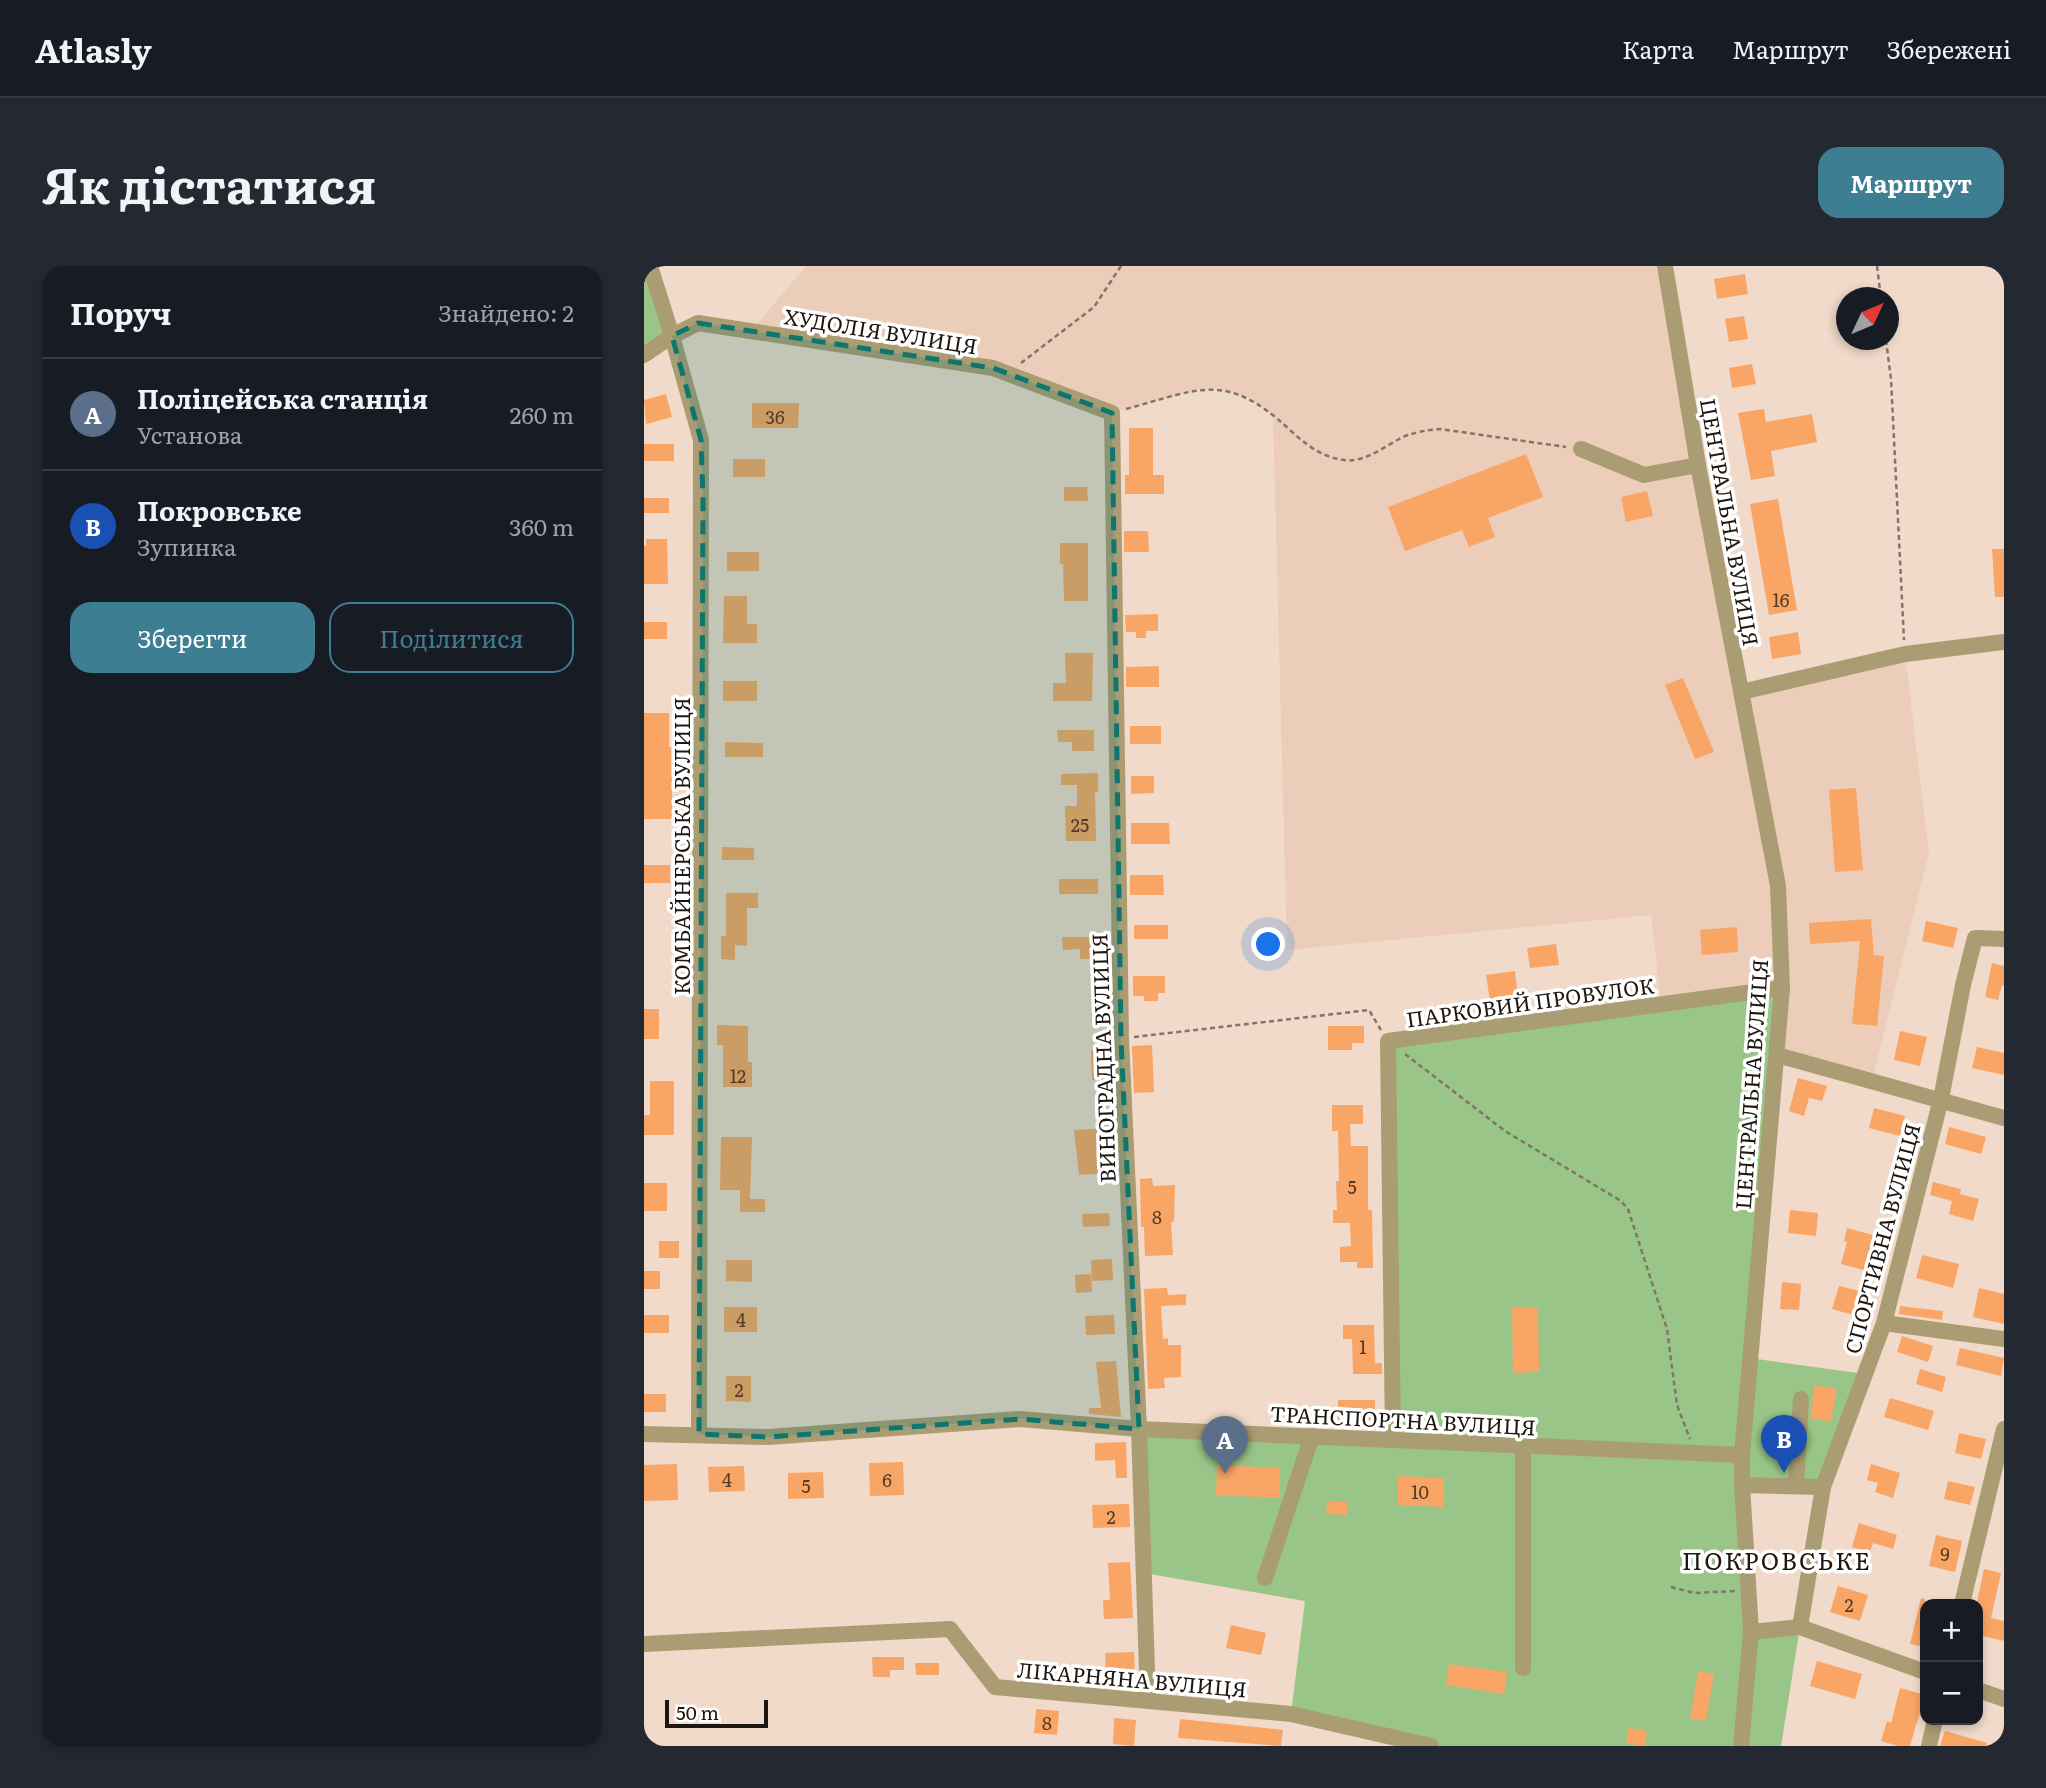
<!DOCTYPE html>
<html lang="uk">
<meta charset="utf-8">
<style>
:root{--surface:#171b24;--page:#242831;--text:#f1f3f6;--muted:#9ea1a6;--line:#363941;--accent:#3e7e92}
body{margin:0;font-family:Literata,serif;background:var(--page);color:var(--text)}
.controls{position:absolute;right:21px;bottom:21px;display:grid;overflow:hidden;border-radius:14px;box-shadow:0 4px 10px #0003}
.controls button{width:63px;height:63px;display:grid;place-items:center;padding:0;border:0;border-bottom:2px solid var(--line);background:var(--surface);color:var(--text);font:35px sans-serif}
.compass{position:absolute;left:1192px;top:21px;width:63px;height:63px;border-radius:50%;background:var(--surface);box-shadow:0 4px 10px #0003;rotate:46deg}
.scale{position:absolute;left:21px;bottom:18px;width:103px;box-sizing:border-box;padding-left:7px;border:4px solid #1e1610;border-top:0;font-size:19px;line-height:24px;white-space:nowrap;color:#1e1610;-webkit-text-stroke:5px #fff;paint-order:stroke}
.you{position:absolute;left:625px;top:679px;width:24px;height:24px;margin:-18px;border:5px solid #fff;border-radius:50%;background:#1a73e8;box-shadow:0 0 0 10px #1a73e833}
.badge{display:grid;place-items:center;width:46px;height:46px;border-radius:50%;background:var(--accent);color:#fff;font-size:23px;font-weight:700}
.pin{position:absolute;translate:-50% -58px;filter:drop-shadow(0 2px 4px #0008)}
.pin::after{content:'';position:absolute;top:37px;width:24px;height:21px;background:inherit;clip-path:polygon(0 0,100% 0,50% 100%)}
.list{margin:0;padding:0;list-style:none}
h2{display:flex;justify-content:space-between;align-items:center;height:91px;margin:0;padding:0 28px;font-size:30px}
h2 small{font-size:23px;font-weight:400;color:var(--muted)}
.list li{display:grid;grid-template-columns:46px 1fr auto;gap:21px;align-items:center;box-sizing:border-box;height:112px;padding:0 28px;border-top:2px solid var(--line)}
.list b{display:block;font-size:26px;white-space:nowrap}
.list p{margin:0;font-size:23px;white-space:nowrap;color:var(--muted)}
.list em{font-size:23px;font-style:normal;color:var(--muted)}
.actions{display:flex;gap:14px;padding:21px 28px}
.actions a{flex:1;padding:16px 0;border:2px solid var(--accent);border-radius:21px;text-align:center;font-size:24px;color:var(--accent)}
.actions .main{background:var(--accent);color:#fff}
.map{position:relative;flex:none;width:1360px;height:1480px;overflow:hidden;border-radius:21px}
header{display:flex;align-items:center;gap:42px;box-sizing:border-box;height:98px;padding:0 35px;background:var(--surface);border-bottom:2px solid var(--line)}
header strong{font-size:33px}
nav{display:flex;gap:38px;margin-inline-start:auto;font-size:24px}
.intro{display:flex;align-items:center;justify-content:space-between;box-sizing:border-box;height:168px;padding:0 42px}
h1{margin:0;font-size:49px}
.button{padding:18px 32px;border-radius:21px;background:var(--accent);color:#fff;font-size:24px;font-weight:700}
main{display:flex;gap:42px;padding:0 42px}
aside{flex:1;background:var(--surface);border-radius:21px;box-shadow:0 4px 10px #0003}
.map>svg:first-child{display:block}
.built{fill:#ebcdb9}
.green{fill:#99c688}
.building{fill:#f9a565}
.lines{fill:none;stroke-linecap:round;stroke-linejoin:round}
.path{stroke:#837469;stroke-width:2.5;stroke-dasharray:5 3.5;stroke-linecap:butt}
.minor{stroke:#aa9d74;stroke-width:16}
.marked{fill:#0f766e;fill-opacity:0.2;stroke:#0f766e;stroke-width:5;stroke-dasharray:14 9;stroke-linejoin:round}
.labels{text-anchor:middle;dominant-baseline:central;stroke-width:7;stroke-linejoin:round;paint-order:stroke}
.number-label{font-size:18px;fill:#553a25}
.street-label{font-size:21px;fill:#1e1610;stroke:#fff}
.quarter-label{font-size:24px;letter-spacing:2px;fill:#1e1610;stroke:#fff}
</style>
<header>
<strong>Atlasly</strong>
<nav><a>Карта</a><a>Маршрут</a><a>Збережені</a></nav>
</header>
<div class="intro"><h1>Як дістатися</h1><a class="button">Маршрут</a></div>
<main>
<aside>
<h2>Поруч<small>Знайдено: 2</small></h2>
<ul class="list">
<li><span class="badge" style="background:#5c6f8a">A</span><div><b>Поліцейська станція</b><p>Установа</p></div><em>260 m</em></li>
<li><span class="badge" style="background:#1a4fb4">B</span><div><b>Покровське</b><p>Зупинка</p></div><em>360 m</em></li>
</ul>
<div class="actions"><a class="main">Зберегти</a><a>Поділитися</a></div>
</aside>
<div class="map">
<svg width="1360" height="1480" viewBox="0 0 1360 1480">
<rect width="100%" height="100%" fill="#f1daca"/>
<!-- built -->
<path class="built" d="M162,0H1021L1097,426L1261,388L1285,587L1228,815L1017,738L1007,649L643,684L629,149L603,131L573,122L550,124L468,147L349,102L107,65Z"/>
<!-- green -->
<g class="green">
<path d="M0,0L28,70L0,89Z"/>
<path d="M1138,722L1106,1092L1221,1108L1179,1221L1098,1219L1107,1366L1156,1361L1137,1480H787L647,1448L661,1335L500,1307L495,1163L749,1174L744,775Z"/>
</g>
<!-- building -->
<g class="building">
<path d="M1101,8L1104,28L1073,33L1070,13Z"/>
<path d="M1100,50L1104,73L1085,76L1081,53Z"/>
<path d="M1108,98L1112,118L1088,122L1085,102Z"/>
<path d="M22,128L28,151L2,158L0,134Z"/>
<path d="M108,137H155L154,162H108Z"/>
<path d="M1120,143L1122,156L1168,148L1173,176L1127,185L1131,210L1107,214L1094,147Z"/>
<path d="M485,162H509V209H520V228H481V209H485Z"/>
<rect x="0" y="178" width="30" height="17"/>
<path d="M882,188L899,231L844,252L851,271L825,281L818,264L761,285L744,241Z"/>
<rect x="89" y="193" width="32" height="18"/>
<path d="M420,221H443L444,235H420Z"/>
<path d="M1003,225L1009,250L982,256L977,231Z"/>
<rect x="0" y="232" width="25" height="15"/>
<path d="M1134,233L1153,344L1125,349L1106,238Z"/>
<path d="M480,265H504L505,286H480Z"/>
<path d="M2,273H23L24,318H0V280H2Z"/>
<path d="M416,277H444V335H420L419,298H416Z"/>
<path d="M1348,283H1360V331H1351Z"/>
<rect x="83" y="286" width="32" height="19"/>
<path d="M80,330H103V358H113V377H79Z"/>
<path d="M514,348V365H502V372H492V366H482L481,349Z"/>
<rect x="0" y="356" width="23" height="17"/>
<path d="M1154,366L1157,388L1128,393L1125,371Z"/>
<path d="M421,387H449L448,435H409V417H422Z"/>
<path d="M515,400V421H482V401Z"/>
<path d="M1039,412L1070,486L1051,493L1021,419Z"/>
<rect x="79" y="415" width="34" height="20"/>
<path d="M0,447H25V481H28V553H0Z"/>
<rect x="486" y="460" width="31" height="18"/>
<path d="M413,464H450V485H428V476H414Z"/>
<path d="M81,476L119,477V491H81Z"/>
<path d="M454,507V526H451L452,575H422L421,540H433V519H417V508Z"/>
<path d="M487,510H510V527L487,528Z"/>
<path d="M1212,522L1219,604L1191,606L1185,524Z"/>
<path d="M487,557H525L526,578H487Z"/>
<path d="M78,581L110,582V594H78Z"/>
<rect x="0" y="599" width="26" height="18"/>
<path d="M486,609H519L520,629H486Z"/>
<rect x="415" y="613" width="39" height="15"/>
<path d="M82,627H114V642H103V680L91,679V694L77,693V670H82Z"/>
<path d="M1227,653L1230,689L1240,690L1233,760L1208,758L1216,675L1166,678L1165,657Z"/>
<path d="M1282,655L1314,662L1309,682L1278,675Z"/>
<rect x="490" y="659" width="34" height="14"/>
<path d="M1093,661L1094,686L1058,689L1056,664Z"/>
<path d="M418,671H459L460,692L436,693V683L419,684Z"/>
<path d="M912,678L915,699L886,702L883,682Z"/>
<path d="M1348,697L1360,700V720L1358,719L1354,734L1341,731Z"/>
<path d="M871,705L874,731L846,735L842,709Z"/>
<path d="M489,710H521V727H514V735H500V730H489Z"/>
<rect x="0" y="743" width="15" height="30"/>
<path d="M73,759L104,760V796H108V821H79V779H73Z"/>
<path d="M684,760H720V777H708V784H684Z"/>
<path d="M1256,765L1283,771L1276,800L1250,794Z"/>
<path d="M508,779L510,826L490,827L488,780Z"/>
<path d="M1333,781L1360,787V809L1328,802Z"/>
<path d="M462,783L464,814H448L447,784Z"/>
<path d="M1154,812L1183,820L1178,835L1165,832L1160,850L1145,845Z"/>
<path d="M6,815H30V869H0V849H6Z"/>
<path d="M688,839H719V858H706L707,880H724V944H728L729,1002H713V996H696V981L707,980L706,957H689V944H693L692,915H695L694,865H688Z"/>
<path d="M1230,842L1261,850L1256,870L1225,862Z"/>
<path d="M1305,861L1342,871L1337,888L1301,878Z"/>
<path d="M462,862L463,907L435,909L430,864Z"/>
<path d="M77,871H108L106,933H121V946H96V924H76Z"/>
<path d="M508,912L509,920L531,919L530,956H527L529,989L501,990L500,961H497L496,913Z"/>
<path d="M1289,916L1317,923L1316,928L1335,933L1329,955L1305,948L1308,935L1286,929Z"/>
<rect x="0" y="917" width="23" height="28"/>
<path d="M1146,944L1174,947L1172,970L1144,967Z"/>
<path d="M465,947L466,960L439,961L438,948Z"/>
<path d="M1203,962L1236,971L1227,1006L1197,998L1203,976L1200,975Z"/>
<rect x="15" y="975" width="20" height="17"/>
<path d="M1278,989L1315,998L1309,1022L1272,1012Z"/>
<path d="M468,993L469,1014L448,1015L447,994Z"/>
<path d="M82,994H108V1016L82,1015Z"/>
<rect x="0" y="1005" width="16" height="18"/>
<path d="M447,1008L448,1026L432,1027L431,1009Z"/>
<path d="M1138,1016L1157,1018L1155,1044L1136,1043Z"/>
<path d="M1195,1020L1221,1026L1216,1047L1210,1046L1209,1049L1188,1043Z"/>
<path d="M523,1022L524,1029L542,1028V1039L517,1040L519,1073L524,1072V1079H537V1111L520,1112L521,1122L504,1123L500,1023Z"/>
<path d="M1335,1022L1360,1028V1058L1329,1051Z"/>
<path d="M1256,1040L1299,1045L1298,1054L1255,1048Z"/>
<rect x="80" y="1041" width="33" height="25"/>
<path d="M868,1042H894L895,1106L869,1107Z"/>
<rect x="0" y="1049" width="25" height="18"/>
<path d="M470,1049L471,1068L442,1069L441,1050Z"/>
<path d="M699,1059H730L731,1097H738V1108H709L708,1073H699Z"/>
<path d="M1258,1070L1289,1080L1284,1096L1253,1086Z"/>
<path d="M1316,1082L1360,1092L1357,1110L1312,1099Z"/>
<path d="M472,1095L477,1151L445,1148V1142H457L452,1096Z"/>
<path d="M1276,1103L1302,1111L1298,1126L1272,1118Z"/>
<path d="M82,1110H107V1136L82,1135Z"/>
<path d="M1171,1119L1193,1123L1187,1156L1166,1152Z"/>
<rect x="0" y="1128" width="22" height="18"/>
<path d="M1246,1132L1290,1145L1284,1164L1240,1151Z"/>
<rect x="694" y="1134" width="37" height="20"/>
<path d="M1315,1167L1342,1173L1337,1193L1311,1187Z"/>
<path d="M482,1176L483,1212H472L471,1194L451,1195V1177Z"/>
<path d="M259,1196L260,1229L226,1230L225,1197Z"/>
<path d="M33,1198L34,1234L0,1235V1199Z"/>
<path d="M1227,1198L1256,1207L1249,1232L1231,1226L1234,1217L1223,1214Z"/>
<path d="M573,1199L636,1202L635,1232L572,1229Z"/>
<path d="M100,1200L101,1225L65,1226L64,1201Z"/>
<path d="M179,1206L180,1232L144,1233V1207Z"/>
<path d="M754,1210L800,1212L799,1241L753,1239Z"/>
<path d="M1304,1215L1331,1221L1326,1239L1300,1233Z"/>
<path d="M683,1235L703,1236V1249L682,1248Z"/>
<path d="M485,1238L486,1261L449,1262L448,1239Z"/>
<path d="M1215,1257L1253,1269L1249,1283L1229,1277L1226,1287L1208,1281Z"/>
<path d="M1292,1269L1318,1275L1311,1306L1285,1300Z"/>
<path d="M486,1296L489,1352L460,1353L459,1334H466L464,1297Z"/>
<path d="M1340,1303L1357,1307L1347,1352L1360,1355V1375L1334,1369V1331Z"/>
<path d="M1194,1320L1224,1329L1216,1355L1186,1346Z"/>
<path d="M1277,1332L1281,1333V1381L1266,1378Z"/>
<path d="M587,1359L622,1367L617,1389L582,1382Z"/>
<path d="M490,1386L491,1409L462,1410L461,1387Z"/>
<path d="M228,1391H260V1404H246V1411H229Z"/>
<path d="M1173,1395L1218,1408L1211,1433L1166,1420Z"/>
<path d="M271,1397H295V1409H272Z"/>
<path d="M805,1398L863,1406L860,1428L802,1419Z"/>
<path d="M1054,1405L1070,1408L1062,1455L1046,1453Z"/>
<path d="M1256,1422L1281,1429L1266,1480H1254L1237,1475L1243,1455L1247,1457Z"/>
<path d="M392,1443L415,1445L413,1469L390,1467Z"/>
<path d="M470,1452L492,1454L490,1480L469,1478Z"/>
<path d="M536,1453L639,1464L637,1480L534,1472Z"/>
<path d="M984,1462L1003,1465L1001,1480L982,1477Z"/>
<path d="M1301,1465L1343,1477L1342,1480H1296Z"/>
</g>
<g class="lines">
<!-- path -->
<g class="path">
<path d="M1233,0L1237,32"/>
<path d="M1242,74L1247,113L1260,374"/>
<path d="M377,97L450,41L477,0"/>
<path d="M482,143C556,123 582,105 645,163C661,178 677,191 700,194C721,197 741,180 759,171C771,166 783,164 796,163L922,181"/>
<path d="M490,771L725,744L737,764"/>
<path d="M761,788L861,865L977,935L984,943L1023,1063L1033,1139L1046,1173"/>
<path d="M1027,1321L1050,1327L1091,1325"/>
</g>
<!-- minor -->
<g class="minor">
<path d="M6,0L28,70L57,174L55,1168"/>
<path d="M1021,0L1054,199L1134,620L1138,722L1098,1189V1219L1107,1366L1097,1480"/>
<path d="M0,89L28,70L54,57L349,102L468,147L477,773L495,1163L504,1435"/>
<path d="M937,183L1000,209L1054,199"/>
<path d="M1097,426L1261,388L1360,376"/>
<path d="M1133,789L1360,852"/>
<path d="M1240,1057L1360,1073"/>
<path d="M0,1168L124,1171L376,1153L495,1163L1098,1189"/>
<path d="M749,1174L744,775L1138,722"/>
<path d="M1098,1219L1179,1221"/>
<path d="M1152,1220L1157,1133"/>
<path d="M621,1312L668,1170"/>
<path d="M1318,1338L1360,1163"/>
<path d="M1156,1361L1179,1221L1240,1057L1297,833L1319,719L1331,672L1360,673"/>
<path d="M1107,1366L1156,1361L1281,1406"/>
<path d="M0,1378L306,1363L351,1421L647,1448L787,1480"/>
<path d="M879,1402V1180"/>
<path d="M1334,1424L1360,1433"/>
<path d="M1285,1480L1291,1454"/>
</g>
</g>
<!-- marked area -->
<path class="marked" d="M54,57L349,102L468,147L477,773L495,1163L376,1153L124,1171L55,1168L59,232L57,174L28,70Z"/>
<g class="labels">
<!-- number labels -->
<g class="number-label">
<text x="131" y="150">36</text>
<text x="1137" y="333">16</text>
<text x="436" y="558">25</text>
<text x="94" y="809">12</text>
<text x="708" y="920">5</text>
<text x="513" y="950">8</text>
<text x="97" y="1053">4</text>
<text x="719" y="1080">1</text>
<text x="95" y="1123">2</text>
<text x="83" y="1213">4</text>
<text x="243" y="1213">6</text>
<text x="162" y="1219">5</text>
<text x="776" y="1225">10</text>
<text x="467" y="1250">2</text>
<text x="1301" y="1287">9</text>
<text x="1205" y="1338">2</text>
<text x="403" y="1456">8</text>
</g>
<!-- street labels -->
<g class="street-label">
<text transform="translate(237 64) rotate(9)">ХУДОЛІЯ ВУЛИЦЯ</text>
<text transform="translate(1087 256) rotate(80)">ЦЕНТРАЛЬНА ВУЛИЦЯ</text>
<text transform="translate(36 580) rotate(-90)">КОМБАЙНЕРСЬКА ВУЛИЦЯ</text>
<text transform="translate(886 735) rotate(-8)">ПАРКОВИЙ ПРОВУЛОК</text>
<text transform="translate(458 792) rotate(-92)">ВИНОГРАДНА ВУЛИЦЯ</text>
<text transform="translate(1106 818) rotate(-86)">ЦЕНТРАЛЬНА ВУЛИЦЯ</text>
<text transform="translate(1237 972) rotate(-75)">СПОРТИВНА ВУЛИЦЯ</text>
<text transform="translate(759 1153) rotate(3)">ТРАНСПОРТНА ВУЛИЦЯ</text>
<text transform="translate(488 1412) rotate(5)">ЛІКАРНЯНА ВУЛИЦЯ</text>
</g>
<!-- quarter labels -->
<g class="quarter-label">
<text x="1133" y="1293">ПОКРОВСЬКЕ</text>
</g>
</g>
</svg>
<div class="controls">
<button>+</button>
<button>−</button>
</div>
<svg class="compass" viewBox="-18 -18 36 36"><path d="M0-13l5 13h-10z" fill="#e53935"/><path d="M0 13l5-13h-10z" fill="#9ea1a6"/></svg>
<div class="scale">50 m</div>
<div class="you"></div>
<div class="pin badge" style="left:581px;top:1208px;background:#5c6f8a">A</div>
<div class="pin badge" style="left:1140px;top:1207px;background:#1a4fb4">B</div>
</div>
</main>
